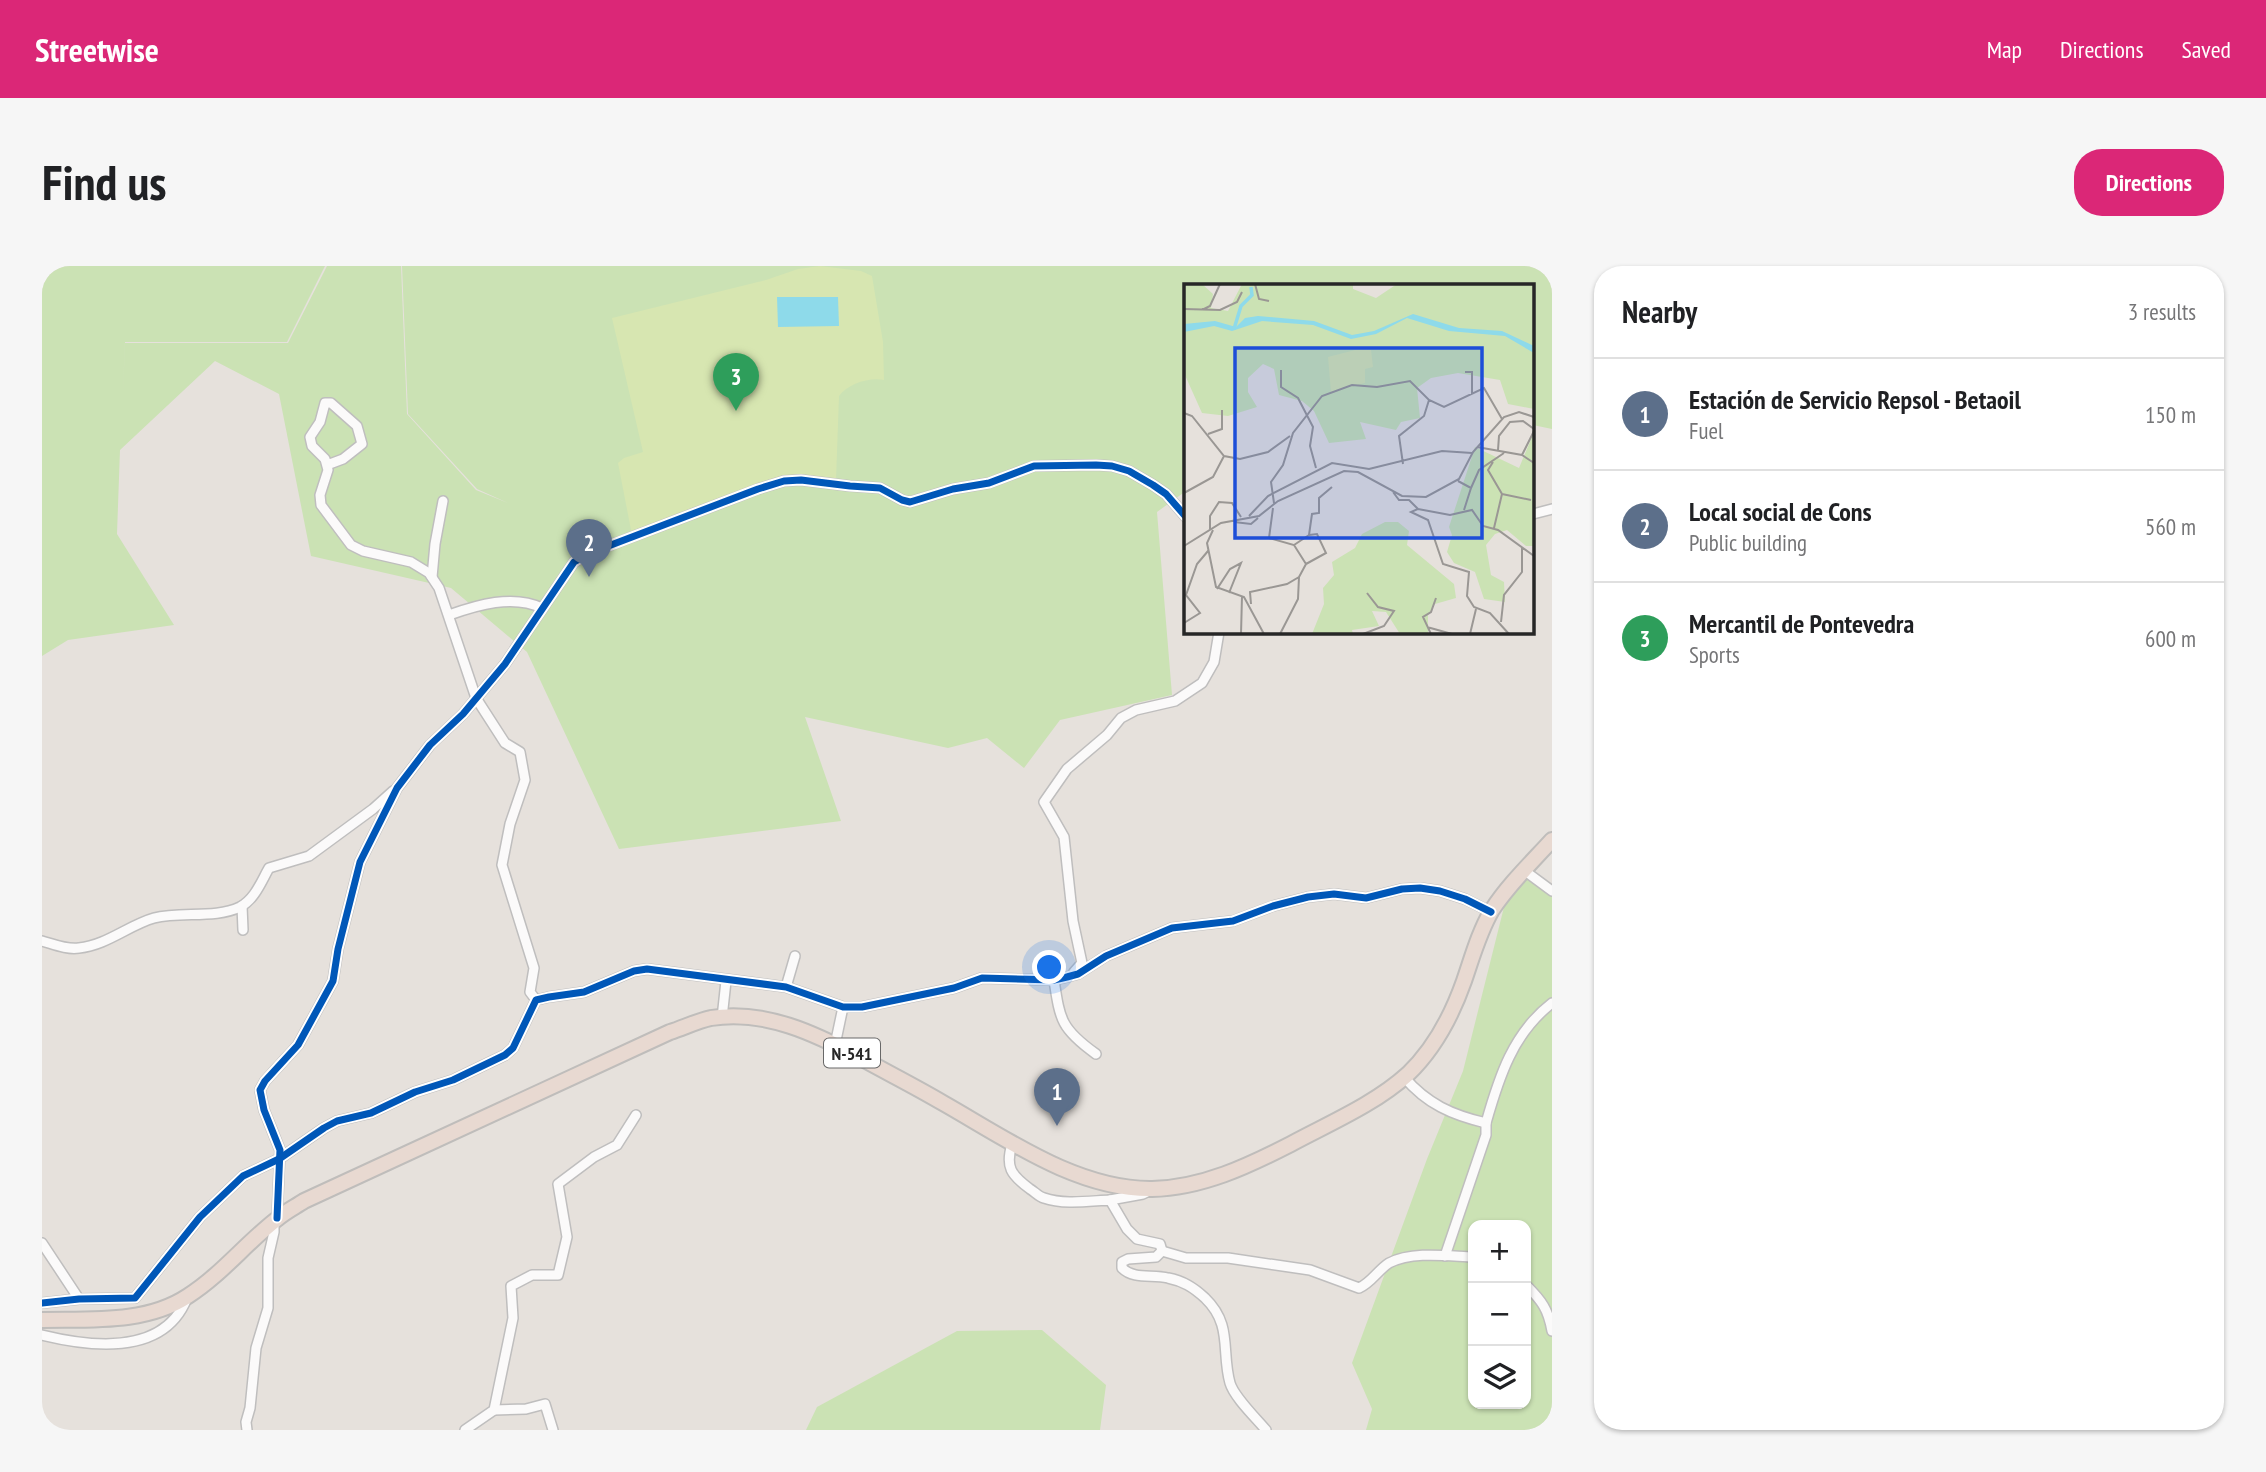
<!DOCTYPE html>
<meta charset="utf-8">
<style>
:root{--surface:#fff;--page:#f6f6f6;--text:#202124;--muted:#757577;--line:#e0e0e0;--accent:#db2777}
body{margin:0;font-family:"PT Sans Narrow",sans-serif;background:var(--page);color:var(--text)}
.controls{position:absolute;right:21px;bottom:21px;display:grid;overflow:hidden;border-radius:14px;box-shadow:0 2px 5px #0004}
.controls button{width:63px;height:63px;display:grid;place-items:center;padding:0;border:0;border-bottom:2px solid var(--line);background:var(--surface);color:var(--text);font:35px sans-serif}
.you{position:absolute;left:1008px;top:702px;width:24px;height:24px;margin:-18px;border:5px solid #fff;border-radius:50%;background:#1a73e8;box-shadow:0 0 0 10px #1a73e833}
.badge{display:grid;place-items:center;width:46px;height:46px;border-radius:50%;background:var(--accent);color:#fff;font-size:23px;font-weight:700}
.pin{position:absolute;translate:-50% -58px;filter:drop-shadow(0 2px 4px #0008)}
.pin::after{content:'';position:absolute;top:37px;width:24px;height:21px;background:inherit;clip-path:polygon(0 0,100% 0,50% 100%)}
.list{margin:0;padding:0;list-style:none}
h2{display:flex;justify-content:space-between;align-items:center;height:91px;margin:0;padding:0 28px;font-size:30px}
h2 small{font-size:23px;font-weight:400;color:var(--muted)}
.list li{display:grid;grid-template-columns:46px 1fr auto;gap:21px;align-items:center;box-sizing:border-box;height:112px;padding:0 28px;border-top:2px solid var(--line)}
.list b{display:block;font-size:26px;white-space:nowrap}
.list p{margin:0;font-size:23px;white-space:nowrap;color:var(--muted)}
.list em{font-size:23px;font-style:normal;color:var(--muted)}
.icon{flex:none;width:38px;height:38px;fill:none;stroke:currentColor;stroke-width:2;stroke-linecap:round;stroke-linejoin:round}
.map{position:relative;flex:none;width:1510px;height:1164px;overflow:hidden;border-radius:28px}
header{display:flex;align-items:center;gap:42px;box-sizing:border-box;height:98px;padding:0 35px;background:var(--accent);color:#fff}
header strong{font-size:33px}
nav{display:flex;gap:38px;margin-inline-start:auto;font-size:24px}
.intro{display:flex;align-items:center;justify-content:space-between;box-sizing:border-box;height:168px;padding:0 42px}
h1{margin:0;font-size:49px}
.button{padding:18px 32px;border-radius:28px;background:var(--accent);color:#fff;font-size:24px;font-weight:700}
main{display:flex;gap:42px;padding:0 42px}
aside{flex:1;background:var(--surface);border-radius:28px;box-shadow:0 2px 5px #0004}
.map>svg:first-child{display:block}
.green{fill:#cbe2b4;fill-rule:evenodd}
.pitch{fill:#d7e6b1}
.water{fill:#8edaea}
.lines{fill:none;stroke-linecap:round;stroke-linejoin:round}
.minor-casing{stroke:#bfbebe;stroke-width:12}
.highway-casing{stroke:#bfbdbb;stroke-width:18}
.minor{stroke:#fbfafa;stroke-width:9}
.highway{stroke:#e8d9d1;stroke-width:14}
.cycleway-casing{stroke:#fff;stroke-width:11}
.cycleway{stroke:#0057b8;stroke-width:7}
.labels{text-anchor:middle;dominant-baseline:central;stroke-width:7;stroke-linejoin:round;paint-order:stroke}
.shield{fill:#fff;stroke:#686868;stroke-width:2}
.shield-label{font-size:18px;font-weight:bold;fill:#272727}
.inset-river{fill:none;stroke:#8edaea;stroke-width:3.5}
.inset-road{fill:none;stroke:#9a9794;stroke-width:2}
.view{fill:#1d4ed8;fill-opacity:0.15;stroke:#1d4ed8;stroke-width:3.5}
.inset-edge{fill:none;stroke:#272727;stroke-width:3.5}
</style>
<header>
<strong>Streetwise</strong>
<nav><a>Map</a><a>Directions</a><a>Saved</a></nav>
</header>
<div class="intro"><h1>Find us</h1><a class="button">Directions</a></div>
<main>
<div class="map">
<svg width="1510" height="1164" viewBox="0 0 1510 1164">
<rect width="100%" height="100%" fill="#e6e1dc"/>
<!-- green -->
<g class="green">
<path d="M0,0H283L245,76H83L79,174L83,77H246L285,0H359L365,148L434,224L466,237L435,223L366,148L360,0H1510V163L1491,159V19H1144V225L1115,246L1130,429L1018,454L982,502L945,472L906,482L763,451L799,555L577,583L485,386L409,322L269,290L237,128L173,95L78,184L75,268L132,359L26,374L0,390Z"/>
<path d="M1471,605L1510,625V1164H1324L1330,1143L1310,1097L1385,893L1421,805ZM1431,959H1484V1138H1431Z"/>
<path d="M1000,1064L1064,1119L1058,1164H764L775,1141L915,1065Z"/>
</g>
<!-- pitch -->
<path class="pitch" d="M778,0L819,5L830,10L841,76L842,114C827,111 806,118 797,130L794,214L743,210L590,269L576,197L582,192L601,186L570,52L724,14L756,3Z"/>
<!-- water -->
<path class="water" d="M735,31H796L797,60L736,61Z"/>
<g class="lines">
<!-- minor casing -->
<g class="minor-casing">
<g id="minor">
<path d="M285,199L301,193L320,178L315,160L289,137H283L278,156L268,171L270,180L283,193L286,204L278,229L279,239L309,279L321,285L369,296L387,307L397,322L434,432L463,477L478,486L483,514L468,558L460,599L492,702L488,726L494,734"/>
<path d="M1491,248L1510,243"/>
<path d="M390,311L393,278L401,235"/>
<path d="M407,349C435,339 471,328 500,342"/>
<path d="M1483,605L1510,625"/>
<path d="M200,640L201,664"/>
<path d="M0,675C11,678 25,684 37,682C65,679 87,659 112,652C139,645 173,653 198,641C213,633 219,616 227,602L267,590L331,543L351,525"/>
<path d="M1032,706L1040,697L1031,655L1022,571L1002,536L1025,503L1065,469L1079,452L1094,444L1133,435L1160,417L1172,396L1177,366"/>
<path d="M1012,714C1018,754 1019,763 1054,788"/>
<path d="M744,721L753,690"/>
<path d="M680,752L684,715"/>
<path d="M793,779L801,741"/>
<path d="M1362,811C1385,838 1410,849 1444,857C1457,811 1471,767 1510,737"/>
<path d="M970,878C963,901 969,909 988,923C993,926 997,931 1002,932C1022,939 1047,935 1068,934L1085,963L1095,973L1118,978L1120,985L1114,991L1086,993L1080,996V1002C1092,1014 1110,1008 1126,1012C1141,1015 1151,1021 1163,1032C1191,1059 1179,1085 1188,1117C1192,1131 1214,1152 1224,1164"/>
<path d="M1068,934L1101,928L1107,925"/>
<path d="M235,952L238,884L222,844L218,824L223,815L256,779L291,715L296,683L318,596L355,522L388,479L421,448L463,398L532,296L548,287L716,223L742,215L759,214L808,220L838,222L860,234L868,236L911,223L947,217L992,200L1054,199L1070,200L1087,205L1111,219L1124,228L1144,251"/>
<path d="M0,977L37,1033"/>
<path d="M1120,985L1144,992H1186L1268,1004L1317,1022C1329,1017 1336,1004 1347,997C1371,985 1405,990 1431,991"/>
<path d="M1403,990L1444,869V857"/>
<path d="M1484,1019C1500,1035 1506,1043 1510,1065"/>
<path d="M0,1037L37,1033L93,1032L158,951L201,910L237,893L282,862L295,855L329,847L373,826L411,814L463,789L471,782L494,734L507,731L542,726L592,705L605,703L744,721L801,741H820L912,722L940,712L1012,714L1025,711L1036,708L1064,690L1130,662L1191,655L1231,640L1266,631L1292,628L1324,632L1360,623L1378,622L1398,625L1423,633L1449,646"/>
<path d="M0,1069C49,1081 122,1090 145,1032"/>
<path d="M452,1144L484,1143L503,1138L511,1164"/>
<path d="M205,1164L204,1156L208,1142L214,1082L226,1042V992L232,966V956"/>
<path d="M423,1164L452,1144L471,1052L469,1020L490,1009H516L525,971L516,918L552,891L575,879L594,849"/>
</g>
</g>
<!-- highway casing -->
<g class="highway-casing">
<path id="highway" d="M0,1054C48,1053 104,1058 146,1030C179,1009 204,977 235,953C243,946 253,941 262,935L628,766C641,762 655,755 669,752C722,743 774,768 819,792C846,807 874,821 901,837C963,872 1035,924 1110,923C1160,922 1206,900 1249,878C1288,857 1333,838 1366,808C1392,783 1410,749 1422,715C1430,692 1437,666 1450,644C1466,619 1490,596 1510,574"/>
</g>
<!-- minor -->
<use href="#minor" class="minor"/>
<!-- highway -->
<use href="#highway" class="highway"/>
<!-- cycleway casing -->
<g class="cycleway-casing">
<g id="cycleway">
<path d="M235,952L238,884L222,844L218,824L223,815L256,779L291,715L296,683L318,596L355,522L388,479L421,448L463,398L532,296L548,287L716,223L742,215L759,214L808,220L838,222L860,234L868,236L911,223L947,217L992,200L1054,199L1070,200L1087,205L1111,219L1124,228L1144,251"/>
<path d="M0,1037L37,1033L93,1032L158,951L201,910L237,893L282,862L295,855L329,847L373,826L411,814L463,789L471,782L494,734L507,731L542,726L592,705L605,703L744,721L801,741H820L912,722L940,712L1012,714L1025,711L1036,708L1064,690L1130,662L1191,655L1231,640L1266,631L1292,628L1324,632L1360,623L1378,622L1398,625L1423,633L1449,646"/>
</g>
</g>
<!-- cycleway -->
<use href="#cycleway" class="cycleway"/>
</g>
<g class="labels">
<!-- shield labels -->
<rect class="shield" x="782" y="772.5" width="56" height="29" rx="5"/>
<g class="shield-label">
<text x="810" y="787">N-541</text>
</g>
</g>
<!-- overview -->
<g transform="translate(1142 18)">
<rect width="350" height="350" fill="#e6e1dc"/>
<path d="M0,0H18L29,10L27,24L44,27L58,0H169V5L192,14L213,0H350V125L324,120L316,96L274,89L247,94L233,104L236,134L217,138L212,146L176,138L182,155L145,159L130,127L118,117L95,111L90,85L79,80L64,94V108L73,123L44,132L18,129L0,89ZM350,148V262H342L323,246L311,250L302,261L307,291L320,298L321,318L300,315L291,288L270,279L263,268L268,251L265,243L291,163L335,184ZM201,238H214L225,247L223,261L270,300L272,314L251,320L244,331V350H216L202,328L188,327L195,342L168,346L169,350H128L140,320L139,304L150,291L148,278L171,264L178,250Z" fill="#cbe2b4"/>
<path d="M175,65L187,66L189,83L181,85V99L147,108L144,73Z" fill="#d7e6b1"/>
<path d="M229,30L275,44L318,47L350,62V69L321,52L265,47L223,34L192,50L167,55L129,41L78,37L48,47L30,42L0,48V40L31,37L52,43L61,34L74,32L130,37L168,51L190,47Z" fill="#8edaea"/>
<path class="inset-river" d="M50,45L57,22L68,11L67,3"/>
<path class="inset-road" d="M71,0L75,15L85,17M0,25L36,26L53,18L58,8M18,26L26,22L36,0M97,86V103L114,114L129,143L126,162L132,184M281,88H288V111M0,129L8,132L40,172L56,175L84,168L106,152M24,150L38,145V126M293,163L338,171L350,179M314,166L315,152L326,138L339,137L350,145M338,171L350,147M309,178L304,186L318,210L310,244M219,180L215,152L240,132L245,116M274,197L287,204L295,186L320,169M209,208L215,216H225L234,225L227,228L244,236L259,280L285,288L283,312L290,323L306,329L325,350M0,209L29,193L40,172M318,210L347,216M90,219L87,198L99,181L109,149L138,112L168,101L193,103L226,97L245,116L260,123L300,104L318,135M89,224L85,254L110,261L122,280L115,293L114,315L96,350M234,225L266,231L288,226L299,242L314,246L350,272M280,226L287,204M65,232L84,212L148,179L185,185L258,167L288,169M50,238L67,240L74,234M26,245V232L35,218L48,219L57,233M29,246L23,259L32,303L60,313L80,350M110,261L125,251L128,230L135,229V214L148,203M0,262L37,239L75,232L94,217L160,187L174,188L218,212L242,213L275,195L289,168L320,133L335,128L350,133M122,280L142,269L133,250L125,251M33,305L46,285L57,279L45,309M67,320L66,308L103,300L115,293M317,338L320,311L338,288V263M0,339L16,329L2,311L13,280L24,267M243,343L268,350M57,350L58,312M179,350L200,342L210,327L194,323L183,309M247,350L239,333L247,328L252,314M286,350L292,325"/>
<path class="view" d="M51,64H298V254H51Z"/>
<rect width="350" height="350" class="inset-edge"/>
</g>
</svg>
<div class="controls">
<button>+</button>
<button>−</button>
<button><svg class="icon" aria-label="layers" viewBox="0 0 24 24"><path d="M12 4l9 5-9 5-9-5zM3 14l9 5 9-5"/></svg></button>
</div>
<div class="you"></div>
<div class="pin badge" style="left:1015px;top:860px;background:#5c6f8a">1</div>
<div class="pin badge" style="left:547px;top:311px;background:#5c6f8a">2</div>
<div class="pin badge" style="left:694px;top:145px;background:#2e9e5b">3</div>
</div>
<aside>
<h2>Nearby<small>3 results</small></h2>
<ul class="list">
<li><span class="badge" style="background:#5c6f8a">1</span><div><b>Estación de Servicio Repsol - Betaoil</b><p>Fuel</p></div><em>150 m</em></li>
<li><span class="badge" style="background:#5c6f8a">2</span><div><b>Local social de Cons</b><p>Public building</p></div><em>560 m</em></li>
<li><span class="badge" style="background:#2e9e5b">3</span><div><b>Mercantil de Pontevedra</b><p>Sports</p></div><em>600 m</em></li>
</ul>
</aside>
</main>
